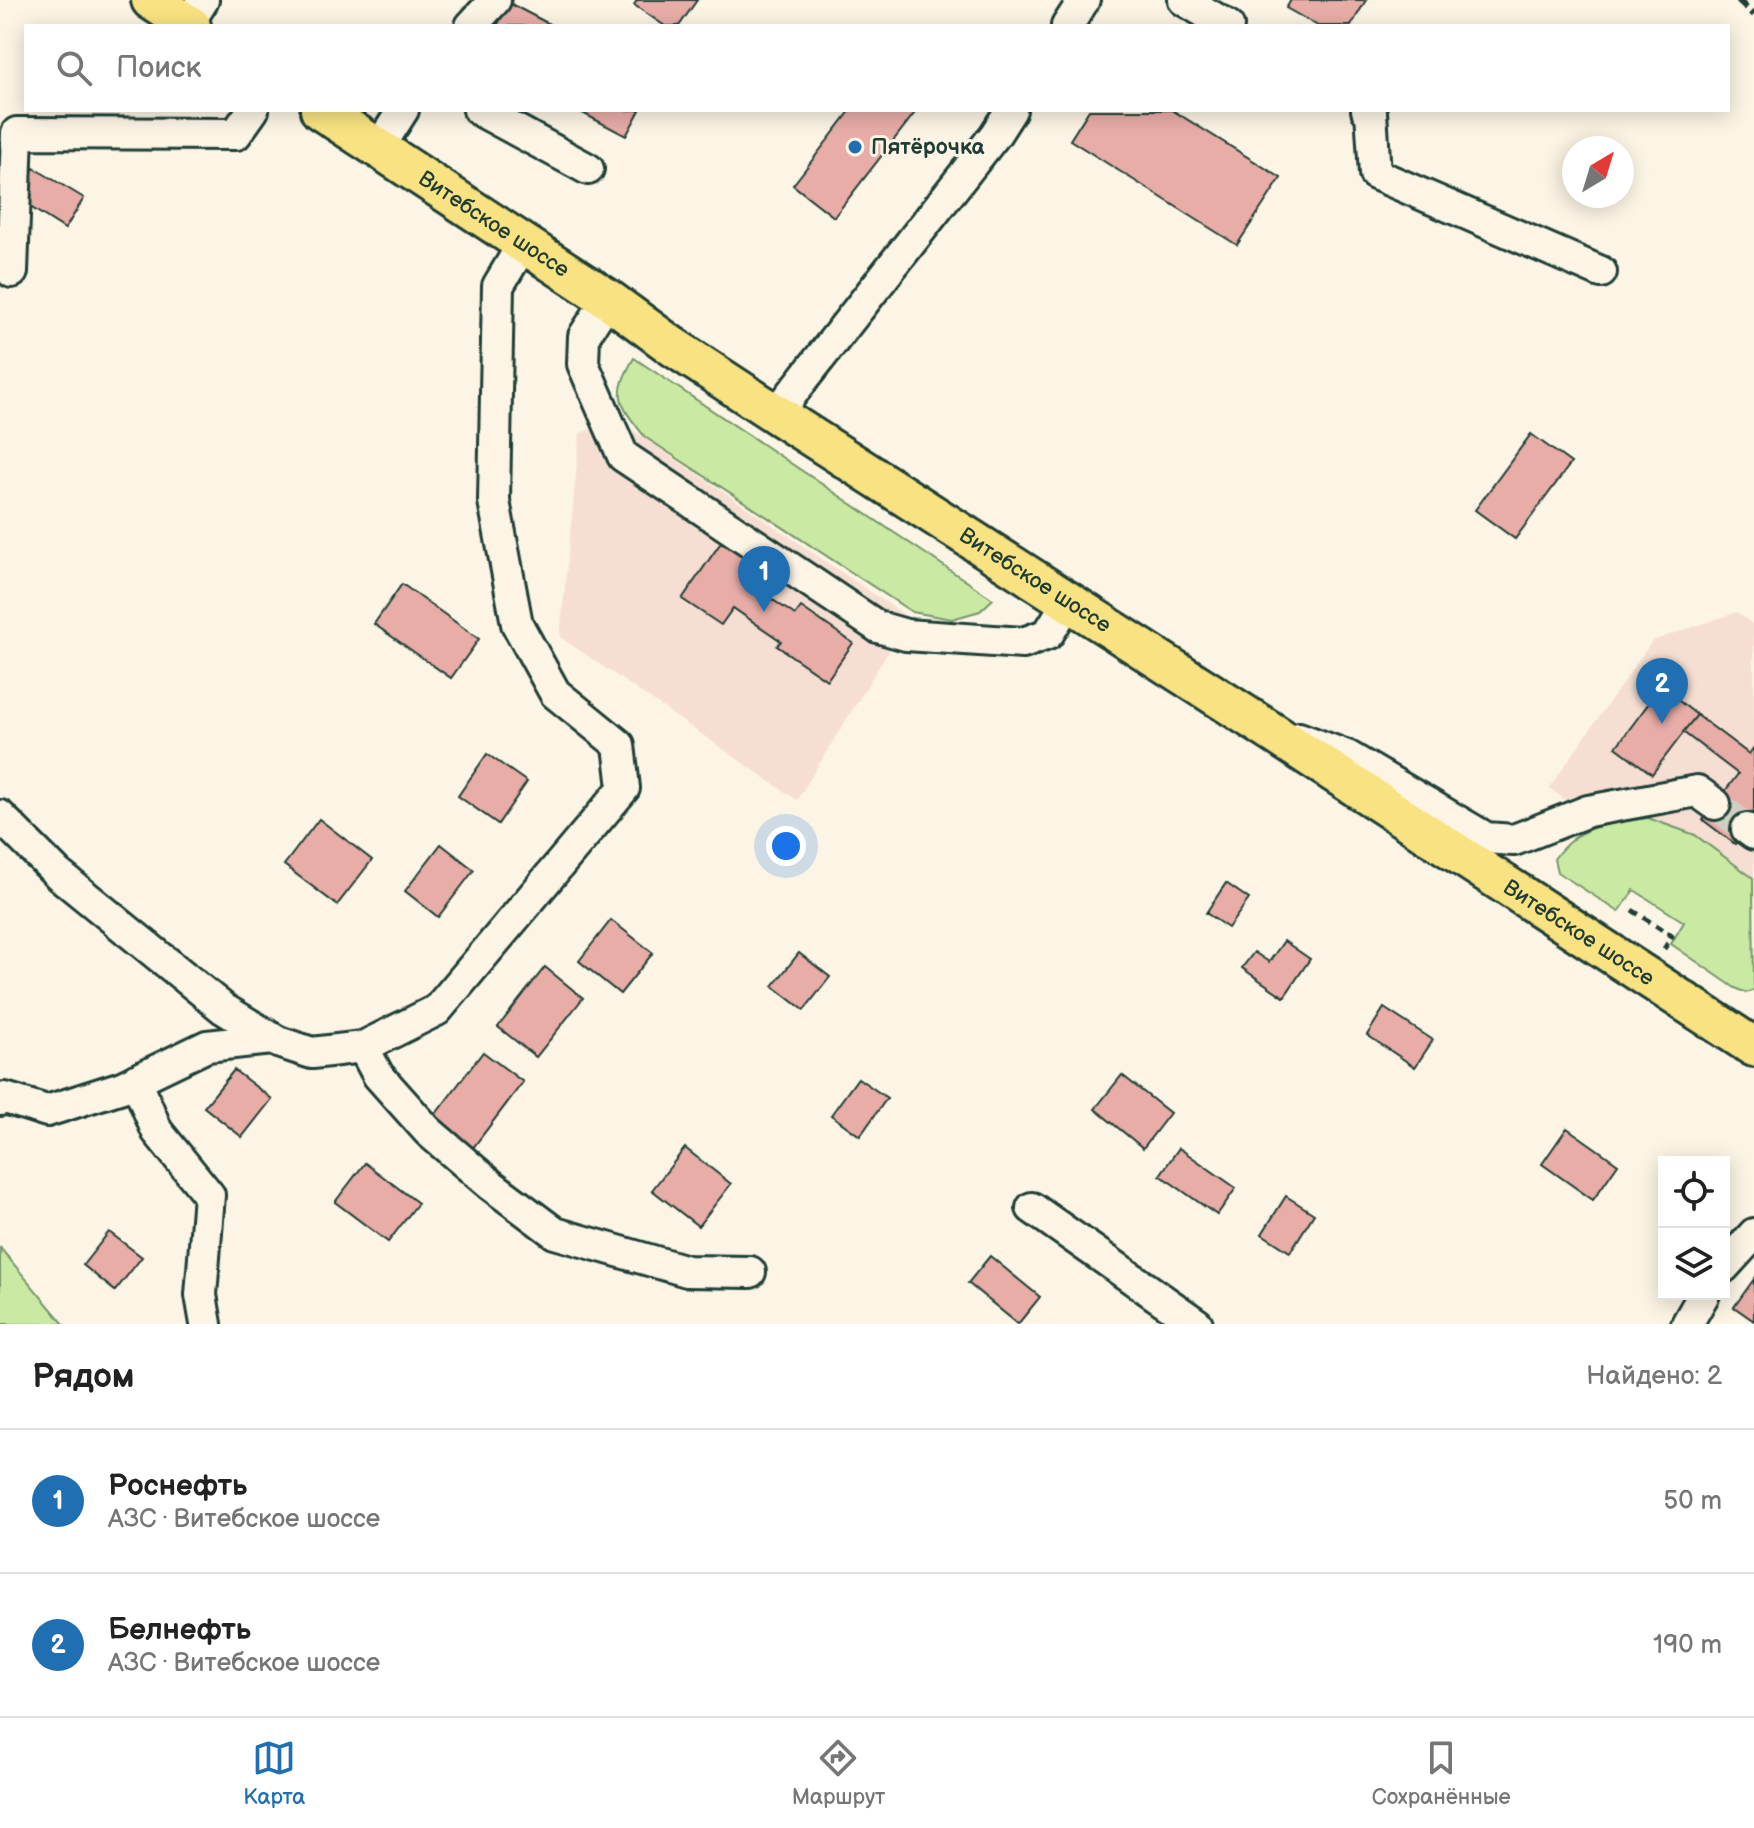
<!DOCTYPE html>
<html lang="ru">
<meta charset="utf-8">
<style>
:root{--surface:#fff;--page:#f6f6f6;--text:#222;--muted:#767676;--line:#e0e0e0;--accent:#1f6fb2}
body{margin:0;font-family:"Balsamiq Sans",sans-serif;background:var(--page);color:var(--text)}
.controls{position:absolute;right:24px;bottom:24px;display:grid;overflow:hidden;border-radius:0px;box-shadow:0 4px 20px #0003}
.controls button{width:72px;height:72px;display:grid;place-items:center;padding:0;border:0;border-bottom:2px solid var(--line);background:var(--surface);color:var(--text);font:40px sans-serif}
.compass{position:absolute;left:1562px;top:136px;width:72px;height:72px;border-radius:50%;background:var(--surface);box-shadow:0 4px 20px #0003;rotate:38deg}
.you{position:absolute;left:786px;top:846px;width:28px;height:28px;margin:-20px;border:6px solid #fff;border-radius:50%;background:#1a73e8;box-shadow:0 0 0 12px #1a73e833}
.badge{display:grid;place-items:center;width:52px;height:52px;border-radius:50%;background:var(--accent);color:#fff;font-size:26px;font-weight:700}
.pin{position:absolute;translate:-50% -66px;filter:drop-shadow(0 2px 4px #0008)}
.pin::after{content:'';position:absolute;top:42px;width:28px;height:24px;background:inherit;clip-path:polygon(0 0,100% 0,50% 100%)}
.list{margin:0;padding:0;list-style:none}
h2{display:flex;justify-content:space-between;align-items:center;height:104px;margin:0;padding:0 32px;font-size:34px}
h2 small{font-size:26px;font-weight:400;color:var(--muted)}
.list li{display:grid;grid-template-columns:52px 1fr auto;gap:24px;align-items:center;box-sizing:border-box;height:144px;padding:0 32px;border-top:2px solid var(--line)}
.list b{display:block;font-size:30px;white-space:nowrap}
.list p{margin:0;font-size:26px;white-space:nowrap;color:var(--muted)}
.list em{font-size:26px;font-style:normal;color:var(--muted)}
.icon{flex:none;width:44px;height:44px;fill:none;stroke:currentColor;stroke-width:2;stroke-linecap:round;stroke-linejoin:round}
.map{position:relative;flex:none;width:1754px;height:1324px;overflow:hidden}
.search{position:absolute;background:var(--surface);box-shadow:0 4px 20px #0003;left:24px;right:24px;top:24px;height:88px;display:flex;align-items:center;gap:20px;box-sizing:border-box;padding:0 28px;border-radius:0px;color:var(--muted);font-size:30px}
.sheet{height:392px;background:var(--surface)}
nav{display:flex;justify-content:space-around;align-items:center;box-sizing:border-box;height:112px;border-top:2px solid var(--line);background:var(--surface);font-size:22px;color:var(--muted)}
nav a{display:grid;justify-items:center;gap:4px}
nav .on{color:var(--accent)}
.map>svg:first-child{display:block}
.built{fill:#f6dfd2}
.green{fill:#caeaa3;stroke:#74946c;stroke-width:2}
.building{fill:#e8ada7;stroke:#1f3d34;stroke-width:2}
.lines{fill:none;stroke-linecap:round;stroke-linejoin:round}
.minor-tunnel{stroke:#d0d0c2;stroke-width:30;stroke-dasharray:30 15;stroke-linecap:butt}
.minor-casing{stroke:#1f3d34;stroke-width:36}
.major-casing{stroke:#1f3d34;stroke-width:44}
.path{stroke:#1f3d34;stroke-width:5;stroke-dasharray:8 6;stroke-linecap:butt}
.minor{stroke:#fcf5e5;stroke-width:30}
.major{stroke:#f8e281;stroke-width:38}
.rail{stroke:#1f3d34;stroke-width:6;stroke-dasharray:12 6;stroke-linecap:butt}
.poi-dot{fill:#1f6fb2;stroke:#fcf5e5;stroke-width:3}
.labels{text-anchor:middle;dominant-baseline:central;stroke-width:6;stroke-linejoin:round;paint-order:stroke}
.poi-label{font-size:22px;font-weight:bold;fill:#1f3d34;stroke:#fcf5e5;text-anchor:start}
.street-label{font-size:22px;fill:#1f3d34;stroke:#fcf5e5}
</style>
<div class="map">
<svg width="1754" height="1324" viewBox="0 0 1754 1324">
<rect width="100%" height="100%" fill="#fcf5e5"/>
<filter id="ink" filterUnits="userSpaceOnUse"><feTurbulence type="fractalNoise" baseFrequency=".0125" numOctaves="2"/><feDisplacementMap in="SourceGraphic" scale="16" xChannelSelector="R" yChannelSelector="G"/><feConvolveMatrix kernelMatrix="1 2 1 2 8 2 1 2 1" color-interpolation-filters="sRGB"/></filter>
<g filter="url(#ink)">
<!-- built -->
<g class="built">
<path d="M618,420L909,618L797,800L560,637L580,433Z"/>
<path d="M1737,612L1754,625V881L1753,878L1648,818L1599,825L1549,788L1652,641Z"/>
</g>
<!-- green -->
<g class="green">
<path d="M634,358L993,599L980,611L952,619L912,612L645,437C620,405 611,397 634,358Z"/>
<path d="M1648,818L1695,835L1753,878L1754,990L1746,993L1735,988L1671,944L1684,922L1634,890L1619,912L1557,872L1554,859C1578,824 1609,823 1648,818Z"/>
<path d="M0,1247L1,1249L64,1324H0Z"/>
</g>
<!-- building -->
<g class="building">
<path d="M637,0H697L679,26H665L634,5Z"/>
<path d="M1291,0H1366L1351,26H1318L1286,8Z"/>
<path d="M509,3L553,26H497Z"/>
<path d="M577,110H640L626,136Z"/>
<path d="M851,110H917L834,217L793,185Z"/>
<path d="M1089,110H1172L1281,178L1237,245L1070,140Z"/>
<path d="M34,168L84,198L65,229L16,198Z"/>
<path d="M1531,434L1571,463L1515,539L1475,510Z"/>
<path d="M722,541L762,569L751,585L795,615L801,607L853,643L827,680L777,646L781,641L733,608L721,625L682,599Z"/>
<path d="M402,584L479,639L451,678L374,624Z"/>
<path d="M1661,687L1697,715L1652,774L1616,747Z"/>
<path d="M1697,715L1749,754L1754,747V819L1735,844L1703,820L1738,774L1683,732Z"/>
<path d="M487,754L527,782L498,824L458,796Z"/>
<path d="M319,819L372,860L337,905L284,865Z"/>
<path d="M441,844L474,870L438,917L405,891Z"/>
<path d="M1226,883L1249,899L1228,928L1206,913Z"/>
<path d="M611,920L653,953L620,994L579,961Z"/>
<path d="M1284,941L1310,959L1284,997L1242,968L1254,952L1269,962Z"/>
<path d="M799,953L830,977L804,1010L773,986Z"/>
<path d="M545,967L583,998L536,1057L498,1027Z"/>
<path d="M1384,1008L1433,1040L1415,1067L1367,1035Z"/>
<path d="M483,1052L523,1082L472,1149L432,1119Z"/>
<path d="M234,1070L272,1099L242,1137L204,1107Z"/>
<path d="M1122,1075L1170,1113L1143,1148L1095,1109Z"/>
<path d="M858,1078L887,1098L860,1136L831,1115Z"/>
<path d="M1567,1128L1618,1164L1593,1200L1542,1164Z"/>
<path d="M685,1148L731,1184L698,1226L652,1190Z"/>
<path d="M1179,1148L1236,1188L1217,1215L1160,1175Z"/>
<path d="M365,1163L418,1203L388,1242L335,1202Z"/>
<path d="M1286,1196L1314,1214L1290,1252L1262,1234Z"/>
<path d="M109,1232L142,1257L115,1291L83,1265Z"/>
<path d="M990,1256L1040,1297L1018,1324L968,1283Z"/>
<path d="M1754,1279V1321L1734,1307Z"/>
</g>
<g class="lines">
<!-- minor-tunnel -->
<path class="minor-tunnel" d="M1715,804L1747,829"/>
<!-- minor casing -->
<g class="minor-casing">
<g id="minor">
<path d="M1184,0L1228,26"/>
<path d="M188,24L203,0"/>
<path d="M471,26L495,0"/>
<path d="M1067,26L1084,0"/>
<path d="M479,110L588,169"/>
<path d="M1367,110L1371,112L1375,174L1601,272"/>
<path d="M378,149L403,110"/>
<path d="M12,272L17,133L236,134L253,110"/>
<path d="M608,299L584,336L583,364L623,456L878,627L906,635L1023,643L1048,634L1068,602"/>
<path d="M776,414L995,135L1011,110"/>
<path d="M1299,738L1347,756L1486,838L1514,840L1588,811L1697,791L1715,804"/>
<path d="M0,816L58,874L224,1009L278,1042L312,1053L363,1047L437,1010L624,788L619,745L555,693L517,624L494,501L498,286L523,244"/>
<path d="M1747,829L1754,834"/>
<path d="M363,1047L378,1075L428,1131L491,1185L555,1233L687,1271L750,1272"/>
<path d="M136,1080L157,1131L209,1195L201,1295L206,1324"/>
<path d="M0,1100L5,1098L47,1111L122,1087L207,1046L272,1039"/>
<path d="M1032,1208L1197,1324"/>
<path d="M1724,1267L1754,1234"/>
<path d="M1687,1324L1704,1294"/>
</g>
</g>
<!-- major casing -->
<g class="major-casing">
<g id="major">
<path d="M151,0L191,26"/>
<path id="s1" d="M320,110L608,299L672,346L776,414L1261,725L1754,1047"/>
</g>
</g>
<!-- path -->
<path class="path" d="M1632,910L1672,936L1664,949"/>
<!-- minor -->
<use href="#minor" class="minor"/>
<!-- major -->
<use href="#major" class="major"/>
<!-- rail -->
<path class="rail" d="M1738,0L1754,15"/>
</g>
</g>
<!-- markers -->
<circle class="poi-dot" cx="855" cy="147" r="8"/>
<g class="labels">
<!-- poi labels -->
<g class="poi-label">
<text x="871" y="147">Пятёрочка</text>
</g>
<!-- street labels -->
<g class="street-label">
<text stroke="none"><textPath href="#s1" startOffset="208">Витебское шоссе</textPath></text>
<text stroke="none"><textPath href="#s1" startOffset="856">Витебское шоссе</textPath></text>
<text stroke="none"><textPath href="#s1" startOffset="1504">Витебское шоссе</textPath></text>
</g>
</g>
</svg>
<div class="controls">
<button><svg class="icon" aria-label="locate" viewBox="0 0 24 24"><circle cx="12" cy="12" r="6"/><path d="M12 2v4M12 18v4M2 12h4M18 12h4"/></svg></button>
<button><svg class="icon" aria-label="layers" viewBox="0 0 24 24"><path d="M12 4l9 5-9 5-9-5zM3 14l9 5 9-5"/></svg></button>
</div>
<svg class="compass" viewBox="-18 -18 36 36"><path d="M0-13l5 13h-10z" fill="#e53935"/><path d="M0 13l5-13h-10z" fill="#767676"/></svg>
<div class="you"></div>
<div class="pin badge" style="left:764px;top:612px">1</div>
<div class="pin badge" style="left:1662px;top:724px">2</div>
<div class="search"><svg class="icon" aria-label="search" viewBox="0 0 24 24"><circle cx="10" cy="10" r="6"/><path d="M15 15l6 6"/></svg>Поиск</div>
</div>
<section class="sheet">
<h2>Рядом<small>Найдено: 2</small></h2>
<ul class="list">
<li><span class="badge">1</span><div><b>Роснефть</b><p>АЗС · Витебское шоссе</p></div><em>50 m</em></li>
<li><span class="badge">2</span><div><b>Белнефть</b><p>АЗС · Витебское шоссе</p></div><em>190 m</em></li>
</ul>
</section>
<nav>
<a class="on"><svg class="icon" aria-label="map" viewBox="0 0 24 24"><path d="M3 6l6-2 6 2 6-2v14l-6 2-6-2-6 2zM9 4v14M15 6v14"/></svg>Карта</a>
<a><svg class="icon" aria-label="directions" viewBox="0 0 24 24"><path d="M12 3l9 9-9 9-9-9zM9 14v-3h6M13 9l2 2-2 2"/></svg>Маршрут</a>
<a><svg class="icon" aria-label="saved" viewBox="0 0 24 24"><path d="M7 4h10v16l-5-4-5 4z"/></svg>Сохранённые</a>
</nav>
